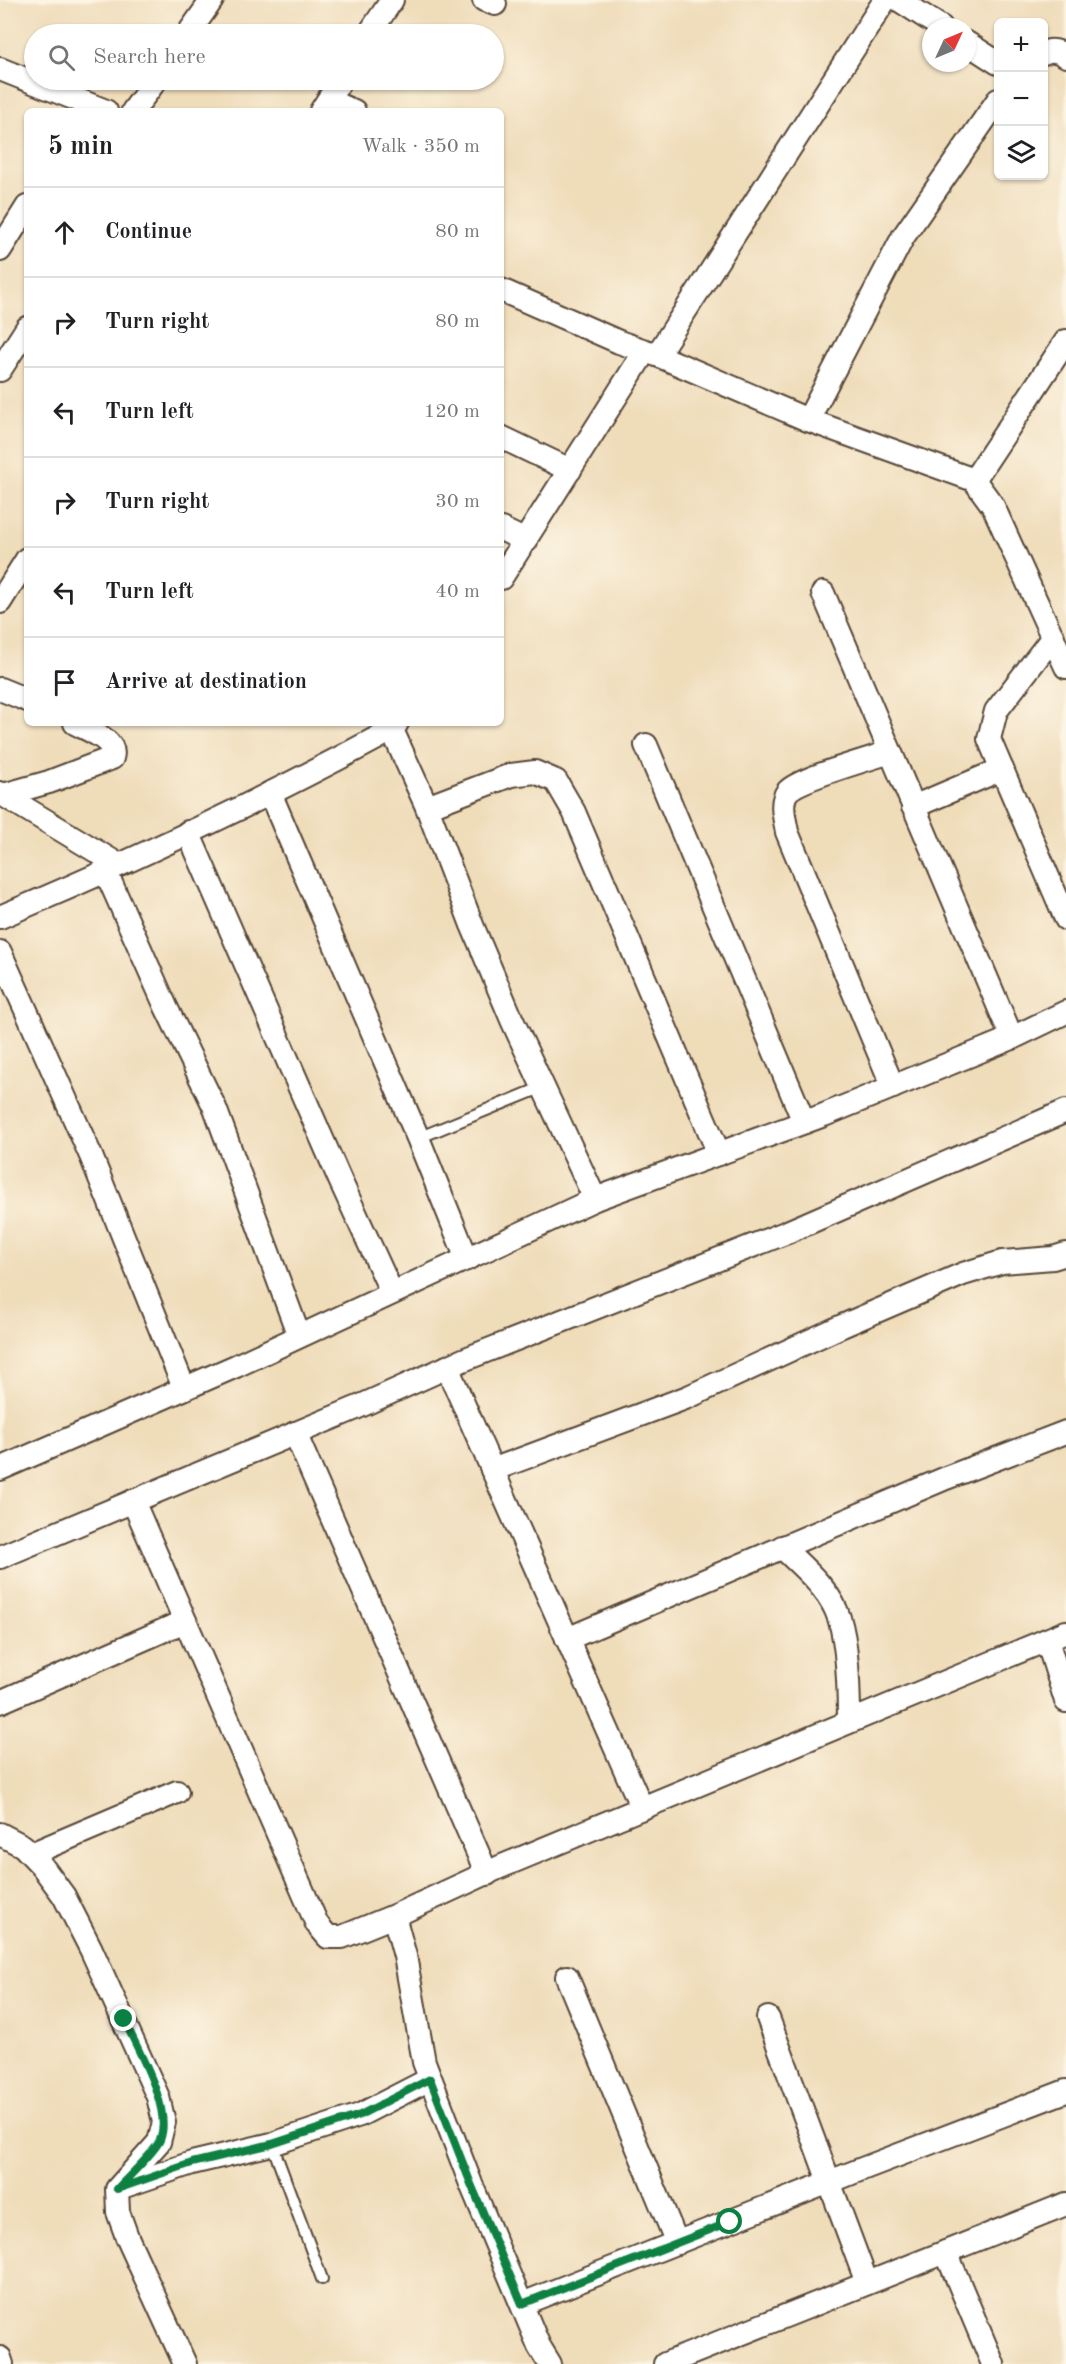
<!DOCTYPE html>
<meta charset="utf-8">
<style>
:root{--surface:#fff;--page:#f2f2f2;--text:#202124;--muted:#757577;--line:#e0e0e0}
body{margin:0;font-family:"Old Standard TT",serif;background:var(--page);color:var(--text)}
.controls{position:absolute;right:18px;top:18px;display:grid;overflow:hidden;border-radius:9px;box-shadow:0 2px 4px #0004}
.controls button{width:54px;height:54px;display:grid;place-items:center;padding:0;border:0;border-bottom:2px solid var(--line);background:var(--surface);color:var(--text);font:30px sans-serif}
.compass{position:absolute;left:922px;top:18px;width:54px;height:54px;border-radius:50%;background:var(--surface);box-shadow:0 2px 4px #0004;rotate:46deg}
.stop{position:absolute;width:18px;height:18px;margin:-14px;border:4px solid #0b8043;border-radius:50%;background:#fff}
.stop.end{background:#0b8043;border-color:#fff;box-shadow:0 2px 6px #0008}
.list{margin:0;padding:0;list-style:none}
h2{display:flex;justify-content:space-between;align-items:center;height:78px;margin:0;padding:0 24px;font-size:26px}
h2 small{font-size:20px;font-weight:400;color:var(--muted)}
.list li{display:grid;grid-template-columns:39px 1fr auto;gap:18px;align-items:center;box-sizing:border-box;height:90px;padding:0 24px;border-top:2px solid var(--line)}
.list b{display:block;font-size:22px;white-space:nowrap}
.list em{font-size:20px;font-style:normal;color:var(--muted)}
.icon{flex:none;width:33px;height:33px;fill:none;stroke:currentColor;stroke-width:2;stroke-linecap:round;stroke-linejoin:round}
.map{position:relative;flex:none;width:1066px;height:2364px;overflow:hidden}
.search{position:absolute;background:var(--surface);box-shadow:0 2px 4px #0004;left:24px;top:24px;width:480px;height:66px;display:flex;align-items:center;gap:15px;box-sizing:border-box;padding:0 21px;border-radius:33px;color:var(--muted);font-size:22px}
.panel{position:absolute;background:var(--surface);box-shadow:0 2px 4px #0004;left:24px;top:108px;width:480px;height:618px;border-radius:9px}
.map>svg:first-child{display:block}
.lines{fill:none;stroke-linecap:round;stroke-linejoin:round}
.lane-casing{stroke:#564535;stroke-width:14}
.street-casing{stroke:#564535;stroke-width:26}
.lane{stroke:#fff;stroke-width:10}
.street{stroke:#fff;stroke-width:22}
.route{stroke:#0b8043;stroke-width:8}
</style>
<div class="map">
<svg width="1066" height="2364" viewBox="0 0 1066 2364">
<rect width="100%" height="100%" fill="#fcf5e5"/>
<filter id="ink" filterUnits="userSpaceOnUse"><feTurbulence type="fractalNoise" baseFrequency=".0167" numOctaves="2"/><feDisplacementMap in="SourceGraphic" scale="12" xChannelSelector="R" yChannelSelector="G"/><feConvolveMatrix kernelMatrix="1 2 1 2 8 2 1 2 1" color-interpolation-filters="sRGB"/></filter>
<filter id="wash" filterUnits="userSpaceOnUse"><feTurbulence type="fractalNoise" baseFrequency=".008" numOctaves="4" result="noise"/><feDisplacementMap in="SourceGraphic" scale="24" xChannelSelector="R" yChannelSelector="G"/><feGaussianBlur stdDeviation="1.35" result="paint"/><feColorMatrix in="noise" values="0 0 0 0 0 0 0 0 0 0 0 0 0 0 0 0 0 1.4 0 .05"/><feComposite in="paint" operator="in"/></filter>
<g filter="url(#wash)">
<rect width="100%" height="100%" fill="#efdcb9"/>
</g>
<g filter="url(#ink)">
<g class="lines">
<!-- lane casing -->
<g class="lane-casing">
<g id="lane">
<path d="M418,1138L543,1087"/>
<path d="M272,2144L322,2279"/>
</g>
</g>
<!-- street casing -->
<g class="street-casing">
<g id="street">
<path d="M484,0L495,4"/>
<path d="M899,0L941,27"/>
<path d="M188,34L212,0"/>
<path d="M369,34L392,0"/>
<path d="M967,43L998,63"/>
<path d="M1044,53C1051,49 1059,51 1066,56"/>
<path d="M0,69L106,111"/>
<path d="M328,101L354,111"/>
<path d="M133,111L156,80"/>
<path d="M321,111L341,80"/>
<path d="M0,250L27,207"/>
<path d="M501,290L619,342L657,355L808,420L974,480L993,506L1066,667"/>
<path d="M657,355L885,0"/>
<path d="M0,370L27,328"/>
<path d="M808,420L903,237L998,100"/>
<path d="M501,437L570,470"/>
<path d="M974,480L1066,341"/>
<path d="M501,529L526,541"/>
<path d="M501,578L645,351"/>
<path d="M823,593L1012,1038"/>
<path d="M0,602L27,559"/>
<path d="M1053,637L996,711L989,739L1066,919"/>
<path d="M0,689L27,700"/>
<path d="M392,730L427,807L472,925L512,1020L595,1199"/>
<path d="M646,745L804,1122"/>
<path d="M890,752C870,759 800,778 788,791C779,802 785,819 787,832L893,1087"/>
<path d="M0,793L119,865"/>
<path d="M270,793L418,1138L467,1259"/>
<path d="M3,795L49,782L112,758C118,740 87,730 75,723"/>
<path d="M427,807L511,775L535,772L556,781L574,812L719,1154"/>
<path d="M913,807L1002,769"/>
<path d="M188,832L340,1180L392,1293"/>
<path d="M106,872L166,1007L215,1108L299,1336"/>
<path d="M0,917C133,861 265,799 392,730L397,723"/>
<path d="M0,952L91,1156L184,1388"/>
<path d="M447,1367L642,1808"/>
<path d="M295,1433L487,1874"/>
<path d="M0,1469L236,1366L595,1199L824,1115L1012,1038L1066,1012"/>
<path d="M492,1470L688,1397L842,1326L963,1274L1002,1262L1053,1258L1066,1254"/>
<path d="M133,1501L317,1924L328,1937H342L394,1916L500,1867L1066,1632"/>
<path d="M782,1547C801,1566 825,1585 836,1610C848,1636 849,1692 849,1721"/>
<path d="M0,1557L356,1408L463,1360L785,1233L1066,1111"/>
<path d="M567,1639L946,1478L1066,1432"/>
<path d="M1047,1640L1066,1701"/>
<path d="M0,1702L185,1621"/>
<path d="M0,1834L23,1846L42,1866L64,1896L91,1949L158,2097L164,2122L159,2142L117,2189L118,2212L127,2237L185,2364"/>
<path d="M31,1854L177,1792"/>
<path d="M394,1916L405,1956L424,2062L471,2184L539,2346L550,2364"/>
<path d="M567,1977L677,2243"/>
<path d="M768,2018L867,2283"/>
<path d="M119,2188L192,2163L272,2144L360,2115L430,2079"/>
<path d="M946,2252L993,2364"/>
<path d="M522,2304L862,2169L1066,2091"/>
<path d="M0,2358L2,2364"/>
<path d="M665,2364L1066,2204"/>
</g>
</g>
<!-- lane -->
<use href="#lane" class="lane"/>
<!-- street -->
<use href="#street" class="street"/>
</g>
</g>
<g class="lines" filter="url(#ink)">
<!-- route -->
<path class="route" d="M124,2019C137,2050 173,2108 160,2140C155,2152 127,2178 117,2189L192,2163L272,2144L360,2115L430,2079L471,2184L522,2304L730,2222"/>
</g>
</svg>
<div class="controls">
<button>+</button>
<button>−</button>
<button><svg class="icon" aria-label="layers" viewBox="0 0 24 24"><path d="M12 4l9 5-9 5-9-5zM3 14l9 5 9-5"/></svg></button>
</div>
<svg class="compass" viewBox="-18 -18 36 36"><path d="M0-13l5 13h-10z" fill="#e53935"/><path d="M0 13l5-13h-10z" fill="#757577"/></svg>
<div class="stop" style="left:730px;top:2222px"></div>
<div class="stop end" style="left:124px;top:2019px"></div>
<div class="search"><svg class="icon" aria-label="search" viewBox="0 0 24 24"><circle cx="10" cy="10" r="6"/><path d="M15 15l6 6"/></svg>Search here</div>
<section class="panel">
<h2>5 min<small>Walk · 350 m</small></h2>
<ul class="list">
<li><svg class="icon" aria-label="ahead" viewBox="0 0 24 24"><path d="M12 20V5M6 11l6-6 6 6"/></svg><div><b>Continue</b></div><em>80 m</em></li>
<li><svg class="icon" aria-label="right" viewBox="0 0 24 24"><path d="M7 20v-9h11M14 6l5 5-5 5"/></svg><div><b>Turn right</b></div><em>80 m</em></li>
<li><svg class="icon" aria-label="left" viewBox="0 0 24 24"><path d="M17 20v-9H6M10 6l-5 5 5 5"/></svg><div><b>Turn left</b></div><em>120 m</em></li>
<li><svg class="icon" aria-label="right" viewBox="0 0 24 24"><path d="M7 20v-9h11M14 6l5 5-5 5"/></svg><div><b>Turn right</b></div><em>30 m</em></li>
<li><svg class="icon" aria-label="left" viewBox="0 0 24 24"><path d="M17 20v-9H6M10 6l-5 5 5 5"/></svg><div><b>Turn left</b></div><em>40 m</em></li>
<li><svg class="icon" aria-label="arrive" viewBox="0 0 24 24"><path d="M6 21V4h12l-3 4 3 4H6"/></svg><div><b>Arrive at destination</b></div></li>
</ul>
</section>
</div>
